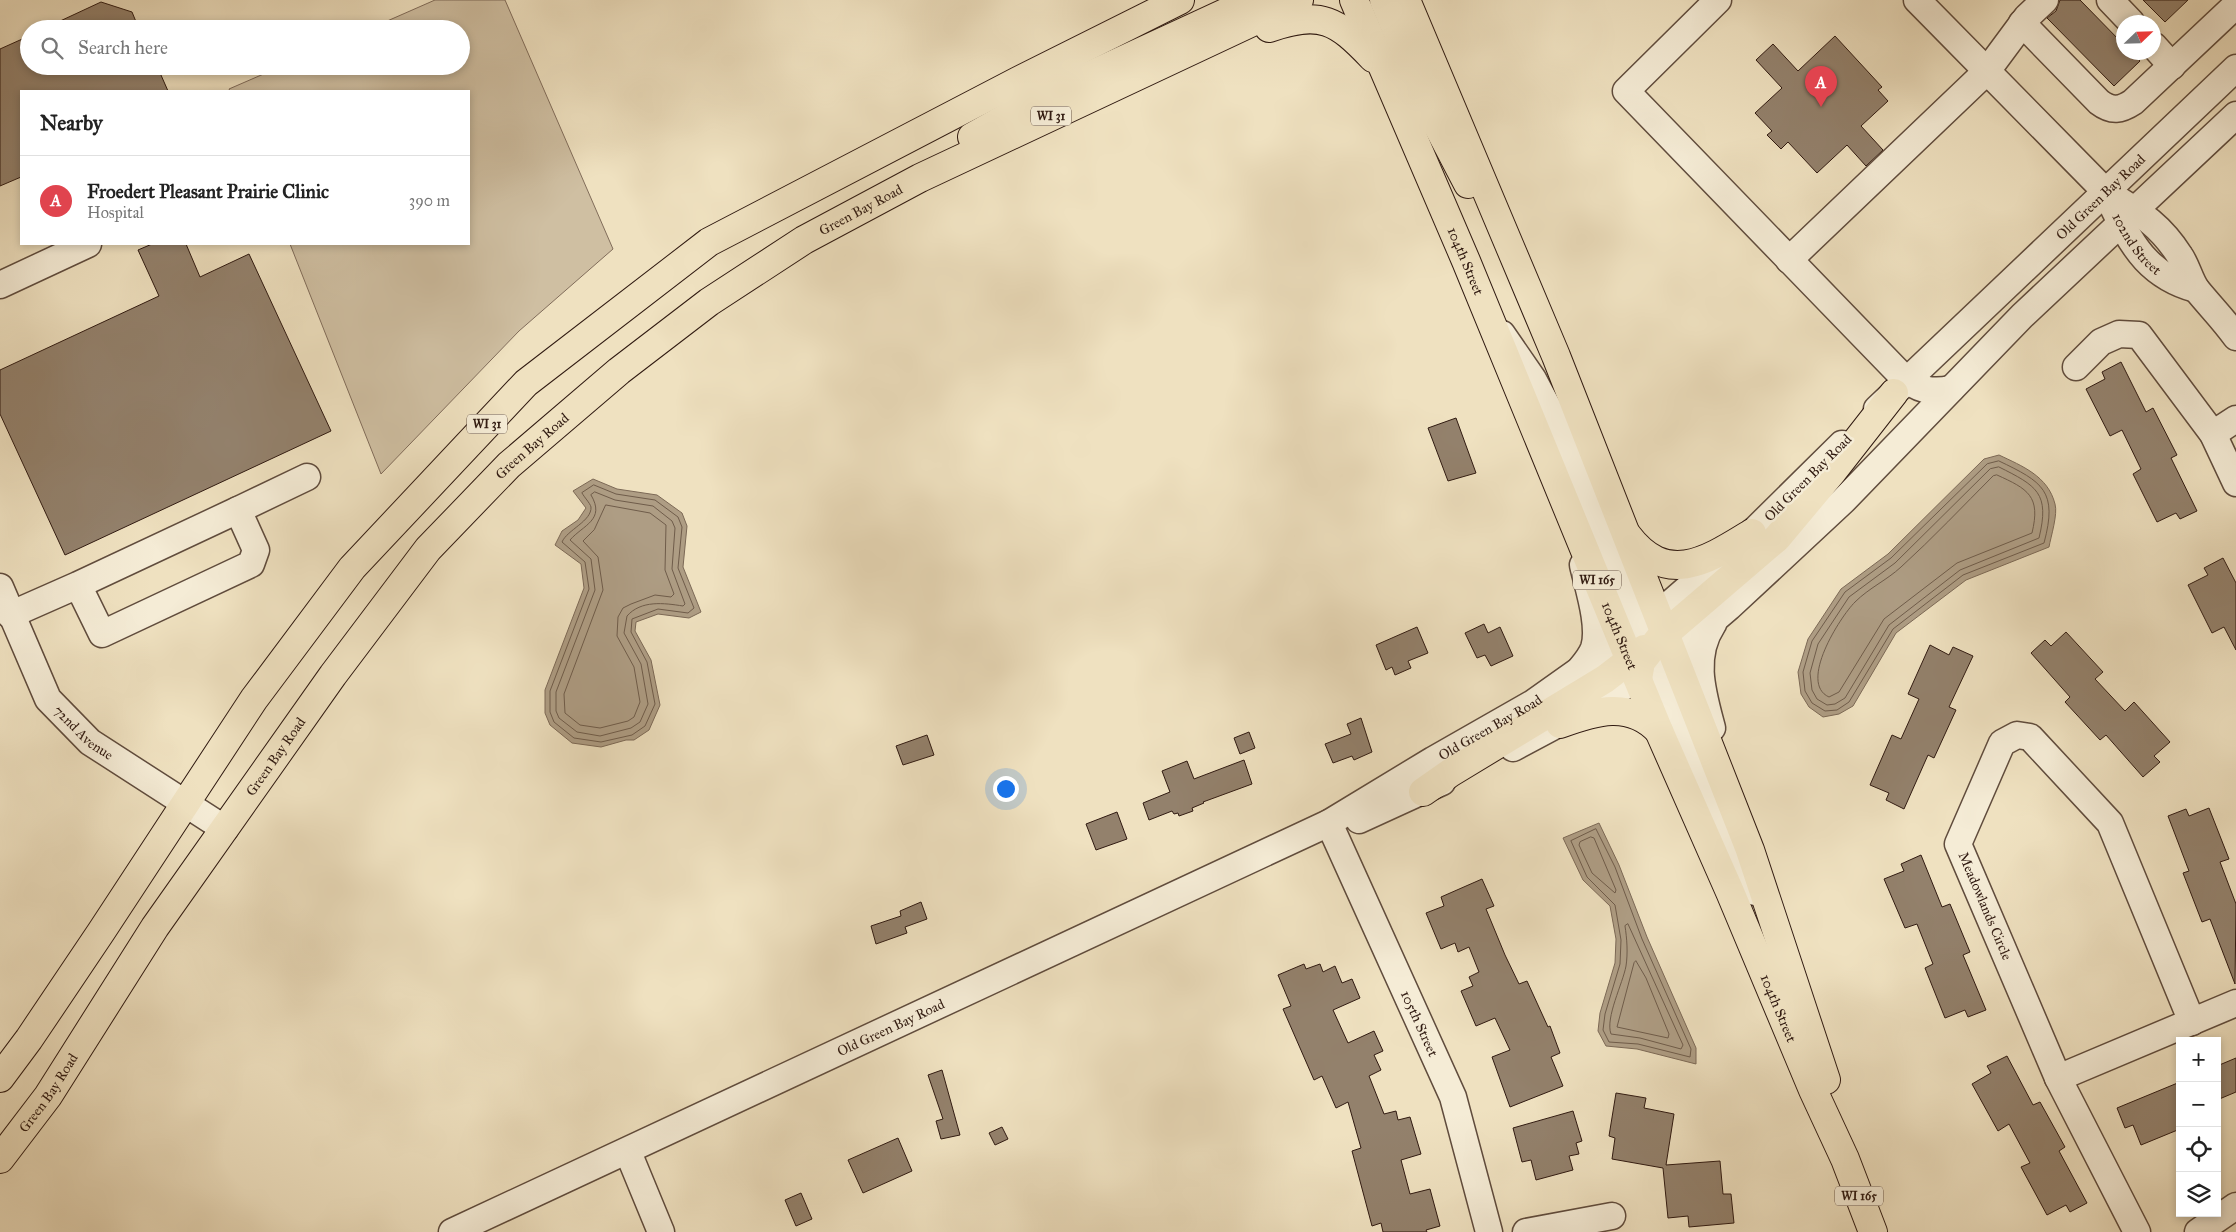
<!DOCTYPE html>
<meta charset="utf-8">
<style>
:root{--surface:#fff;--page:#f6f6f6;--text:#222;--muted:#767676;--line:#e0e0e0;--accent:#8f2418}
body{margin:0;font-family:"IM FELL Great Primer",serif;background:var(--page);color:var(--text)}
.controls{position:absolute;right:15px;bottom:15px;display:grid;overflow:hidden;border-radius:0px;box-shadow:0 2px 8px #0003}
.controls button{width:45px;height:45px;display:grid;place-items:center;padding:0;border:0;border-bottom:1px solid var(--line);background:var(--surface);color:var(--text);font:25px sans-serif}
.compass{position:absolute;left:2116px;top:15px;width:45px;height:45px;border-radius:50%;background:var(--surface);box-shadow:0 2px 8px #0003;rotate:67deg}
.you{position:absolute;left:1005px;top:788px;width:18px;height:18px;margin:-12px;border:4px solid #fff;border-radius:50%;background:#1a73e8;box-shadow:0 0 0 8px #1a73e833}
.badge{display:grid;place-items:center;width:32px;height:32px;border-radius:50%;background:var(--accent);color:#fff;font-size:16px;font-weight:700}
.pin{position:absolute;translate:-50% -41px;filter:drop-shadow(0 1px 2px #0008)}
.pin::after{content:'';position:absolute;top:26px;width:18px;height:15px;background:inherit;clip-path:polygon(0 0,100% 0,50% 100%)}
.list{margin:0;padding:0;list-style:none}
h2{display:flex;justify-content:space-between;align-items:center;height:65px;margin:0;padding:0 20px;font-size:21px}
h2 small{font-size:16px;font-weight:400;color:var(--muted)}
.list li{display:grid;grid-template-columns:32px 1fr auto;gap:15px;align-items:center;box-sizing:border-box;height:90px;padding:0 20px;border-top:1px solid var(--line)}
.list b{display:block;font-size:19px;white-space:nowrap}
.list p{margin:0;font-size:16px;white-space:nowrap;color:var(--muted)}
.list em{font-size:16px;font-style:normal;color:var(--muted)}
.icon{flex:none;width:28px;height:28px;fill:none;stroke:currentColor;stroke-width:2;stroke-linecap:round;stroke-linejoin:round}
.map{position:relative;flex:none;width:2236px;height:1232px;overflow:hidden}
.search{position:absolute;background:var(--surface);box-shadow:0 2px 8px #0003;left:20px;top:20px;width:450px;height:55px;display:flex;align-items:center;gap:12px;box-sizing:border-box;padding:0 18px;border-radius:28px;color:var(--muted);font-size:19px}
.panel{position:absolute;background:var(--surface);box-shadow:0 2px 8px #0003;left:20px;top:90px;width:450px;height:155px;border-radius:0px}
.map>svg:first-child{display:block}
.green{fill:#cfbfa2;stroke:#806c5a}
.water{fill:#ae9d84;stroke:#7c6956}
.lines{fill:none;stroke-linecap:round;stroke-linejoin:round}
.shore{stroke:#6f5c4a;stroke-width:1}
.building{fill:#93816c;stroke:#301a11}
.minor-casing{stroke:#604c3d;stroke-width:29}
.major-casing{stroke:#301a11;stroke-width:30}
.minor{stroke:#f5ecd6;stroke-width:26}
.major{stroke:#efe1c0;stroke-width:28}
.labels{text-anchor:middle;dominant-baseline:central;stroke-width:5;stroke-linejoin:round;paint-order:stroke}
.shield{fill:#f5ecd6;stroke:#6b594c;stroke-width:1}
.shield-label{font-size:12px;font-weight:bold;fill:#301a11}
.street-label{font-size:14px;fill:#301a11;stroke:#f5ecd6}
</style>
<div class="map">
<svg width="2236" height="1232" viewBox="0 0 2236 1232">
<rect width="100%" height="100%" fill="#efe1c0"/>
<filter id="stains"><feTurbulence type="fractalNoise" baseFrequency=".004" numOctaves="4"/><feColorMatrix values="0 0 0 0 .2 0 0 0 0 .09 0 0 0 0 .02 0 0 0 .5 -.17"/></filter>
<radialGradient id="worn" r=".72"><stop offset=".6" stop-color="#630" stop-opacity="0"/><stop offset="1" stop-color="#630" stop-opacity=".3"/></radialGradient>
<!-- green -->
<path class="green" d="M435,0H505L613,249L519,331L381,474L290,244H469V91H230L229,89L282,66H461V29H369Z"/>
<!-- water -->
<g class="water">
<path d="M1999,455C2022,466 2048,476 2055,504C2058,514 2051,536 2049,547L1966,580L1896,633L1853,706L1839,714L1823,717L1809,707L1801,694L1798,672L1808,639L1841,589L1888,554L1984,459Z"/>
<path d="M593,479L617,489L657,495L682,513L687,526L683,567L701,612L689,618L658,614L636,622L635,631L651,660L660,705L649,730L634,740H626L601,747L572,743L550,725L545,713V690L584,588L581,564L555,545L562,531L578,520L586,508L573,491Z"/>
<path d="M1599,823L1619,865L1647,937L1696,1048V1064L1637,1049L1606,1046L1598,1031L1600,1013L1615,963L1616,939L1610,906L1583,880L1563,838Z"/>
</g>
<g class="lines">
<!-- shore -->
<g class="shore">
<path d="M1999,461C2043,482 2058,491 2044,543L1963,575L1893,629L1849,702L1837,710L1825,711L1812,703L1805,691L1803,672L1812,641L1845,592L1891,558L1987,464Z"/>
<path d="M1999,467C2037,486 2050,493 2039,538L1960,570L1889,625L1845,698L1835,704L1827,705L1817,699L1812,690L1810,673L1818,644L1849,597L1895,563L1990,469Z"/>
<path d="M1997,475C2028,489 2041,496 2032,533L1957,563L1884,619L1839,692L1829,697C1798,683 1840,617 1855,602C1869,588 1887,580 1901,567C1933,538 1963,506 1993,476Z"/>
<path d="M594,485L616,494L655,500L678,517L682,527L678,568L694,608L688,613L658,609L632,619L631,632L647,662L655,704L645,726L632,735L601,742L574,738L554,722L550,712V691L589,589L585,562L562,542C567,530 592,521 591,507C590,503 584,497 582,493Z"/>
<path d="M595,492L615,500L653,506L672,521L675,528L672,569L685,604L683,606C664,603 641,600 627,616L624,633L641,664L648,704L640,722L631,728L600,736L577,732L559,718L556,711V692L595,590L591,559L570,540C583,525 606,520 591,495Z"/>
<path d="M606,505L650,513L666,525L665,570L674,594L671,597L655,595L631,604L623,608L618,617L617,636L634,667L640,702L634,717L628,721L600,728L580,725L565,713L564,694L603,590L598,557L583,541L594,530Z"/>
<path d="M1596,829L1615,867L1642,939L1691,1049L1690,1057L1638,1044L1609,1042L1603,1030L1605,1014L1620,964L1621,940L1615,905L1587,877L1571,841Z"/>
<path d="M1591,837L1594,838L1616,890L1615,893L1592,873L1579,845L1580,842Z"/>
<path d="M1628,924L1683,1045L1681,1049L1640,1038L1611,1034C1605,1018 1623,983 1626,966C1628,953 1627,939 1625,926Z"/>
<path d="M1636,961L1646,978L1669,1034L1668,1038L1617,1027L1634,963Z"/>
</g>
</g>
<!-- building -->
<g class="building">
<path d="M2060,0H2080L2124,45V52H2131L2140,61L2114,86L2047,18L2056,11Z"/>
<path d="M2143,0H2188L2165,22Z"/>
<path d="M101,2L132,12L139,29H43Z"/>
<path d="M29,36V66H157L168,91H21V177L0,186V49Z"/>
<path d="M1835,36L1882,87L1878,90L1888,101L1861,126L1883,150L1866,166L1847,145L1817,173L1788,142L1781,149L1767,135L1772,131L1755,113L1782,88L1756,60L1773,44L1798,71Z"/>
<path d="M152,244H186L200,277L249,254L331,431L65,555L0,414V370L159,296L138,250Z"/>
<path d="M2121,362L2146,412L2153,408L2177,455L2171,458L2197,511L2180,519L2176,513L2157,522L2133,474L2141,469L2122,430L2110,436L2086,389L2105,379L2102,372Z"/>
<path d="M1456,418L1476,473L1448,481L1428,428Z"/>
<path d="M2223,558L2236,583V650L2224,627L2212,633L2188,585L2208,575L2204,568Z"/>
<path d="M1484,624L1488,633L1500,627L1513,656L1491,666L1485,655L1477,658L1465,633Z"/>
<path d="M1417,627L1428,653L1408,661L1411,668L1395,675L1392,667L1386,670L1376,645Z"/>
<path d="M2066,632L2103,672L2095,679L2125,711L2134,702L2170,742L2154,756L2160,762L2143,777L2106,735L2100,740L2065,702L2070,697L2031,653L2045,640L2051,646Z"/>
<path d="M1930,645L1949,655L1953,647L1973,656L1949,707L1956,710L1934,758L1928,755L1904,809L1886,800L1889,793L1870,785L1892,735L1901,739L1919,699L1908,694Z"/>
<path d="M1361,718L1372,752L1354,760L1352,756L1333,763L1325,744L1351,734L1347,724Z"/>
<path d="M1249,732L1255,748L1240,754L1234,738Z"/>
<path d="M927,735L934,755L903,765L896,746Z"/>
<path d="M1244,760L1252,784L1203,802L1204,803L1192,808L1193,811L1179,816L1178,813L1174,814L1172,811L1149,820L1143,803L1170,792L1162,771L1187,761L1194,779Z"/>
<path d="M2209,808L2229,859L2220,862L2236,904L2235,984L2210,919L2202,922L2183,873L2189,871L2168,816L2186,809L2189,816Z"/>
<path d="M1117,812L1127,839L1096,850L1086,824Z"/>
<path d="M1921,855L1942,907L1950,904L1970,952L1963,955L1986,1010L1968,1017L1965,1010L1945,1018L1925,968L1933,964L1917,924L1905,928L1884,879L1904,871L1901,864Z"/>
<path d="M1482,879L1494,906L1486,909L1505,955L1519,984L1527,981L1548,1027L1550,1026L1560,1053L1551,1057L1563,1086L1510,1107L1492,1057L1510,1050L1495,1018L1476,1026L1461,991L1473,986L1469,977L1479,972L1469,947L1458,952L1455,943L1441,949L1426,913L1444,906L1441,897Z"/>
<path d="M921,902L927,919L905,927L907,933L876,944L871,926L901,916L900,911Z"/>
<path d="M1304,964L1306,969L1320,964L1323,972L1335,966L1342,983L1352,979L1360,998L1333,1010L1348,1043L1374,1031L1383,1051L1374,1055L1381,1070L1369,1076L1384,1114L1396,1111L1398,1120L1410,1117L1421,1154L1401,1160L1410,1194L1430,1189L1440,1226L1426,1230L1427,1232H1383L1381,1223L1372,1226L1352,1151L1361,1148L1348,1102L1336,1108L1322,1076L1314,1080L1283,1009L1291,1006L1278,975Z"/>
<path d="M2007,1056L2033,1105L2040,1102L2065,1147L2059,1151L2087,1203L2070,1212L2066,1205L2047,1215L2021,1167L2030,1163L2009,1124L1998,1131L1972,1084L1991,1073L1987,1066Z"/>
<path d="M2236,1058V1092L2217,1100V1066Z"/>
<path d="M942,1070L960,1135L941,1139L936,1121L943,1119L928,1075Z"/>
<path d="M2180,1082V1129L2141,1145L2133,1125L2125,1128L2117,1108Z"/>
<path d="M1616,1093L1646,1098L1644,1108L1674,1114L1666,1165L1720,1161L1723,1194H1731L1734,1223L1689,1227L1688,1216L1668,1218L1663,1168L1612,1159L1615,1138L1609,1136Z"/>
<path d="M1573,1111L1582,1141L1576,1143L1579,1154L1569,1156L1573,1170L1536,1180L1531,1160L1522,1162L1513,1128Z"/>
<path d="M1002,1127L1008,1139L995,1145L989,1133Z"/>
<path d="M898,1138L912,1171L863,1193L848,1160Z"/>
<path d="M801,1193L812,1219L796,1226L785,1200Z"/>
</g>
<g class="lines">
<!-- minor casing -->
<g class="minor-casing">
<g id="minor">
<path d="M1718,0L1626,91L1902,376C1918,390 1931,393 1951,389"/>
<path d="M1917,0L2106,192C2138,212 2159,223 2180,256C2187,266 2190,281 2197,290C2210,306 2224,320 2236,337"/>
<path d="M2110,0L2131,22"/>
<path d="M2022,23L2099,102C2112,112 2121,110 2133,102L2236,5"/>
<path d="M2154,46L2172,66"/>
<path id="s1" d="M2114,209C2133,249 2152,277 2196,289"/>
<path d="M1789,260L1987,71L2027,17L2045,0"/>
<path d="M0,285L88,244"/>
<path d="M1502,334L1533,379L1558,426L1629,600L1651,640"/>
<path d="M2076,367L2101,342L2119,334L2139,335L2213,434L2236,483"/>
<path id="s2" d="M1877,409L2236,68"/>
<path d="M2213,434L2236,419"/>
<path d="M238,510L307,477"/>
<path id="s3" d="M0,587L48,699L90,742L225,829"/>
<path d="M10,615L78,585L102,634L251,564L256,550L238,510L78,585"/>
<path d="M1642,655L1667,697L1716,812L1755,892"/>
<path d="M1581,668C1586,662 1591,656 1594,648C1601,626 1588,587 1583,565"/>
<path d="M1712,728C1703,694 1691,657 1713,624"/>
<path d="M1513,748L1588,708L1645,674L1673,655L1729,607L1843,501L2022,316L2236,115"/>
<path d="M1359,820L1442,782"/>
<path id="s4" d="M1329,823L1453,1097L1489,1232"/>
<path d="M2058,1078L2236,1003"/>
<path d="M628,1152L661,1232"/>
<path id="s5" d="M452,1232L1329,823L1433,760L1533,703L1657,615L1756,529L1842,444"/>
<path d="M1526,1232L1612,1216"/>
<path d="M2137,1232L2058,1078L1958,844L2002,743L2017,735L2030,737L2110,823L2192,1022"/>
<path d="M2198,1232L2236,1206"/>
</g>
</g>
<!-- major casing -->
<g class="major-casing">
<g id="major">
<path id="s6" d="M1354,0L1466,261L1659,731L1730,892L1813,1090L1845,1159L1873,1232"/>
<path d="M1384,0L1432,115L1468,184"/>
<path d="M1406,0L1556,356L1750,850L1826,1080"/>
<path d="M1269,28C1321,10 1337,20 1373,58"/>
<path d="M972,137L1041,98L1253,0"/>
<path d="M1627,535C1667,588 1708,560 1752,533"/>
<path d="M1638,679L1641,662L1659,639L1777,538L1833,471L1894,393"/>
<path d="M1560,724C1595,711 1630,700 1659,731"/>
<path d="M1423,792L1450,773L1605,679L1644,649"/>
<path d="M0,1078L29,1039L101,932L254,699L352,568L526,383L709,242L1018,81L1180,0"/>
<path id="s7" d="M0,1159L48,1096L155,927L333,675L428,549L509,465L619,371L709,302L804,240L920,178L1299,0"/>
</g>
</g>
<!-- minor -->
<use href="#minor" class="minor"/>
<!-- major -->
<use href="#major" class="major"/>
</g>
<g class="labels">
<!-- shield labels -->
<g class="shield">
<rect x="1031" y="106.5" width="40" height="19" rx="4"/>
<rect x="467" y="414.5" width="40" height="19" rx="4"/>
<rect x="1573" y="570.5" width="48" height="19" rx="4"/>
<rect x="1835" y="1186.5" width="48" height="19" rx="4"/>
</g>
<g class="shield-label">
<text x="1051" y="116">WI 31</text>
<text x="487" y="424">WI 31</text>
<text x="1597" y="580">WI 165</text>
<text x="1859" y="1196">WI 165</text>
</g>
<!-- street labels -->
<g class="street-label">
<text stroke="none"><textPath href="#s2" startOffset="308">Old Green Bay Road</textPath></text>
<text stroke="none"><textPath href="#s7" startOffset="1298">Green Bay Road</textPath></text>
<text stroke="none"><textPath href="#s1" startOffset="42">102nd Street</textPath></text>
<text stroke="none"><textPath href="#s6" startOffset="284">104th Street</textPath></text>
<text stroke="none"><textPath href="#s7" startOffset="892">Green Bay Road</textPath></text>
<text transform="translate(1808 478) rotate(-45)">Old Green Bay Road</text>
<text stroke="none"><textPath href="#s6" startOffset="689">104th Street</textPath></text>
<text stroke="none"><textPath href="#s5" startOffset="1155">Old Green Bay Road</textPath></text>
<text stroke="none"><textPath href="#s3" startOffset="171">72nd Avenue</textPath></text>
<text stroke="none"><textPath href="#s7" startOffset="488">Green Bay Road</textPath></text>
<text transform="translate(1985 906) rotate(67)">Meadowlands Circle</text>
<text stroke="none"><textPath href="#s6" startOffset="1094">104th Street</textPath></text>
<text stroke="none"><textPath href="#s4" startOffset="220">105th Street</textPath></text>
<text stroke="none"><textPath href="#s5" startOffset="484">Old Green Bay Road</textPath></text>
<text stroke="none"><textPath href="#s7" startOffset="82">Green Bay Road</textPath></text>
</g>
</g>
<rect width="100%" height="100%" filter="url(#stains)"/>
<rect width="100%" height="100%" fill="url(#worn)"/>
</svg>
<div class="controls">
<button>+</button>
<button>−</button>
<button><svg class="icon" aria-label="locate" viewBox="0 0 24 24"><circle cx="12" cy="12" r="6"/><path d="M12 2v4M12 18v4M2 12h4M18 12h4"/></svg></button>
<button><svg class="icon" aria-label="layers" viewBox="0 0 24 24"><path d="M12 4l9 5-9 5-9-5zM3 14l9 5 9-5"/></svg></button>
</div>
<svg class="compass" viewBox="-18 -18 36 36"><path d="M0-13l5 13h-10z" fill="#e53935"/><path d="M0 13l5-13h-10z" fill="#767676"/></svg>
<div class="you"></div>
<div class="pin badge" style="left:1821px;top:107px;background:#e0444e">A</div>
<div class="search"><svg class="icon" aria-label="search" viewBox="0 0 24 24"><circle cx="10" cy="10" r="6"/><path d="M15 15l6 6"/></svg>Search here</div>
<section class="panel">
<h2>Nearby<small></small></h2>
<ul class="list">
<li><span class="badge" style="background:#e0444e">A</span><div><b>Froedert Pleasant Prairie Clinic</b><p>Hospital</p></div><em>390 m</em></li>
</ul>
</section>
</div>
